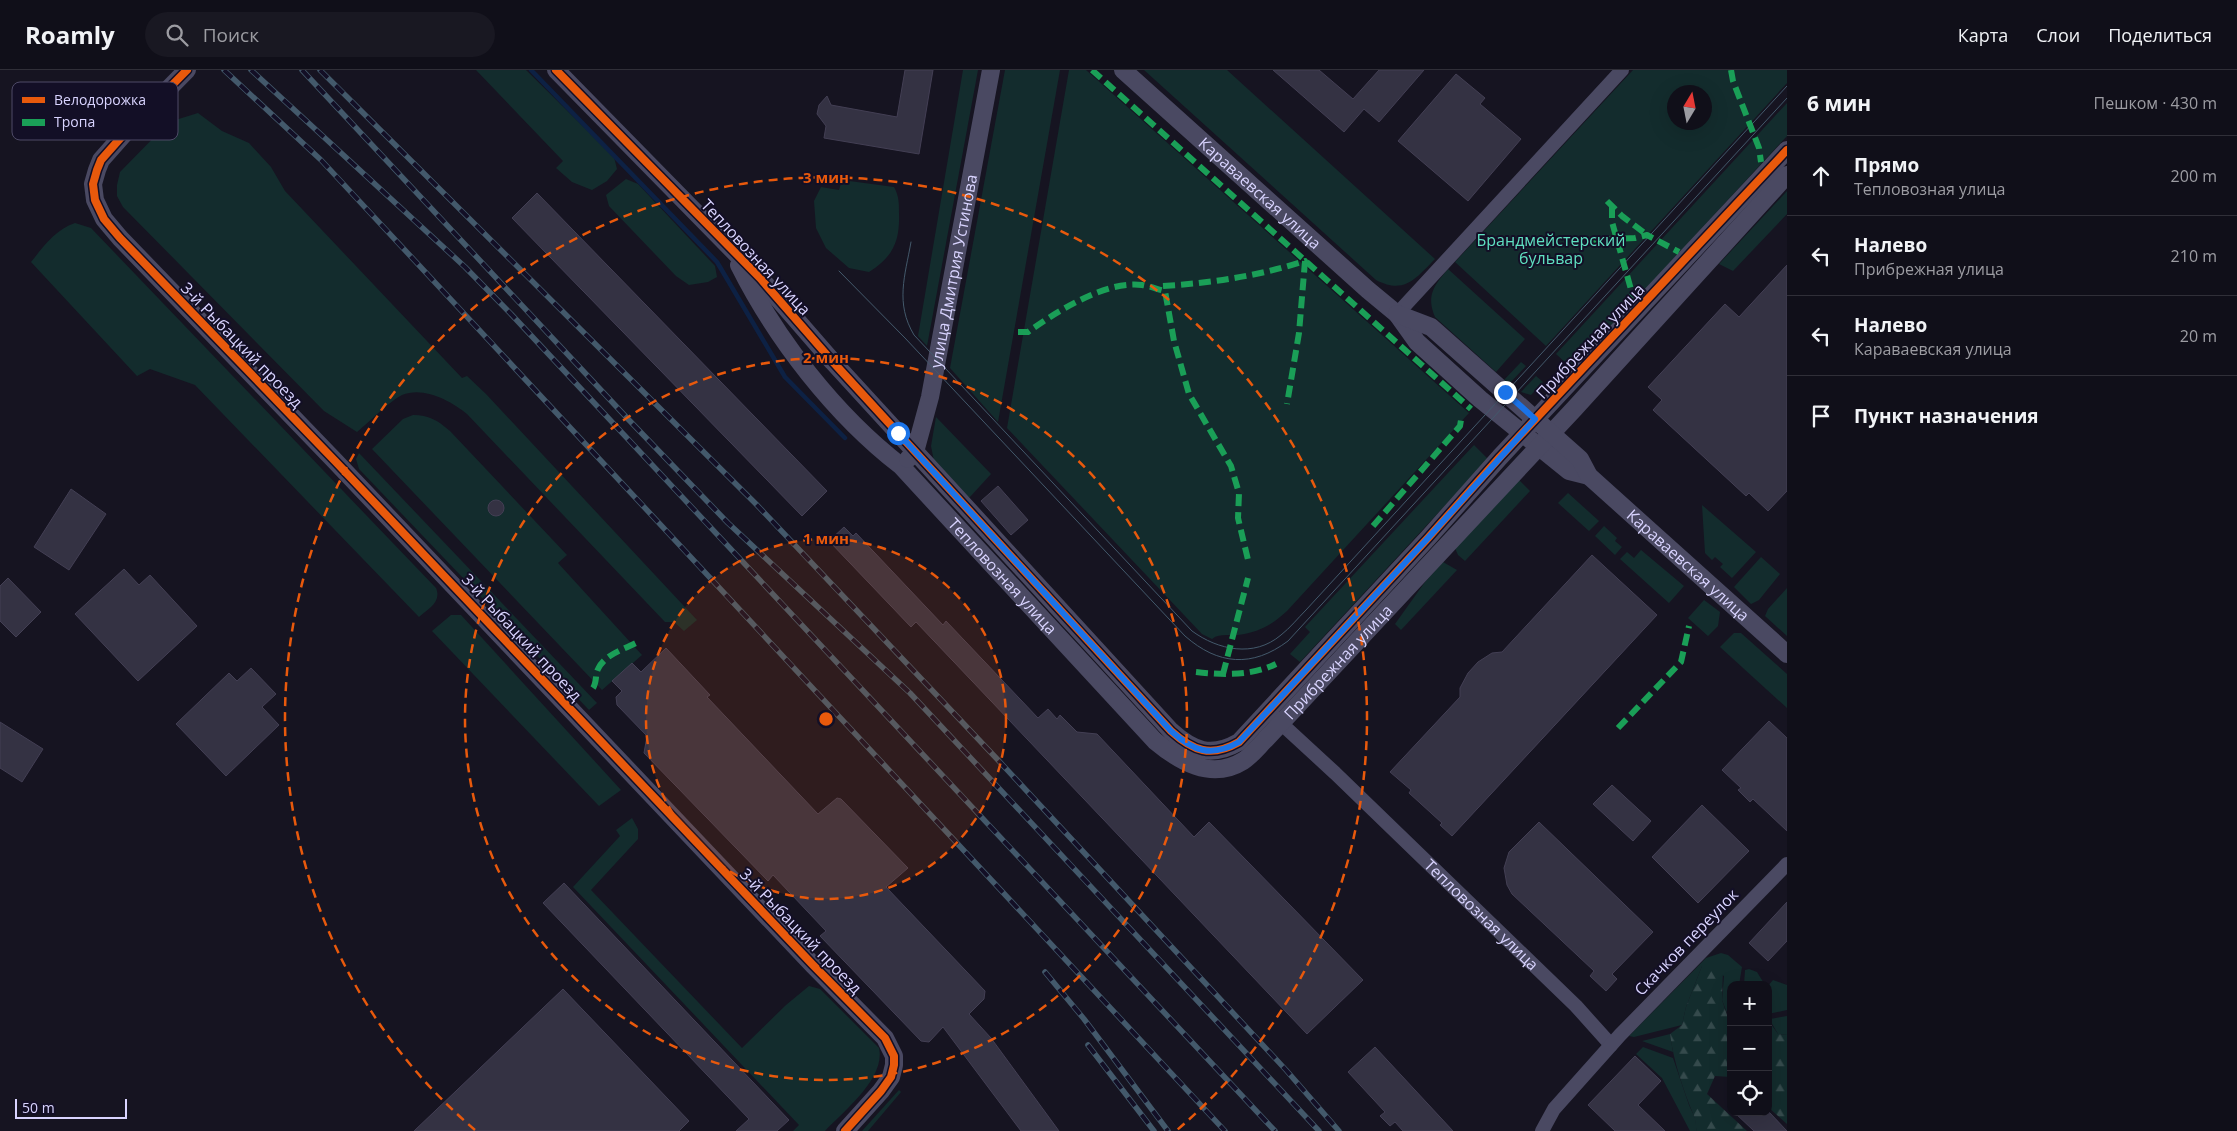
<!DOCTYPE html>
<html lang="ru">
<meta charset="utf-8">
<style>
:root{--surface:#100f19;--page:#191822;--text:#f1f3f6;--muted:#9c9ca2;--line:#302f38}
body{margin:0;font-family:"Open Sans",sans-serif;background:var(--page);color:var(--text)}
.controls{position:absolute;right:15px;bottom:15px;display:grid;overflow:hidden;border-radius:10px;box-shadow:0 5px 20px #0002}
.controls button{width:45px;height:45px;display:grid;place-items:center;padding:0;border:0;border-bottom:1px solid var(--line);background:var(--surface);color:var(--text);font:25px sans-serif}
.compass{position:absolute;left:1667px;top:15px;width:45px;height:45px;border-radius:50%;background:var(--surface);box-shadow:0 5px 20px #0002;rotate:10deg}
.scale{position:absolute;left:15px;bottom:12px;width:112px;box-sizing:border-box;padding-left:5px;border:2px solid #d9d4ff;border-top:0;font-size:14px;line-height:18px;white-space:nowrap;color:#d9d4ff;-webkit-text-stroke:4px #130f26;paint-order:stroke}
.stop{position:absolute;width:15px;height:15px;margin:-11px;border:4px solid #1a73e8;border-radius:50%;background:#fff}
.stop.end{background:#1a73e8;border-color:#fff;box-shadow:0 1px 5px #0008}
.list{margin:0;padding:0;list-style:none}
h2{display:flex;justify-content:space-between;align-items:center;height:65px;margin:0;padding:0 20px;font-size:21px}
h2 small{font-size:16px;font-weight:400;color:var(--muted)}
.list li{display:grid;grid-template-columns:32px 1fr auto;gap:15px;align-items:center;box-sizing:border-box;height:80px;padding:0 20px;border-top:1px solid var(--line)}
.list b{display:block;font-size:19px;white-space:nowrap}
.list p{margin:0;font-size:16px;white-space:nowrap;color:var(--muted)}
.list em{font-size:16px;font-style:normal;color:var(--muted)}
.icon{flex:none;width:28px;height:28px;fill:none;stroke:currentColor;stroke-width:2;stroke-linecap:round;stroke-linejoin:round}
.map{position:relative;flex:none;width:1787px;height:1061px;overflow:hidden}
header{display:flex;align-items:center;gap:30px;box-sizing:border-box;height:70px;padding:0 25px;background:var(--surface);border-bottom:1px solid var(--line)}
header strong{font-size:24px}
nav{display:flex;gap:28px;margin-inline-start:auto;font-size:18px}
.search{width:350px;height:45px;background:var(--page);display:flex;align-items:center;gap:12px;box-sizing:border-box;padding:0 18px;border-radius:28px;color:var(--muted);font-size:19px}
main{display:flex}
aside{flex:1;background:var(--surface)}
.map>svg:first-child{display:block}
.green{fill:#132c2d;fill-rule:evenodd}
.forest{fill:url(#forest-firs)}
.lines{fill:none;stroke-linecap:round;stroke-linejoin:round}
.stream{stroke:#0d2144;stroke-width:4.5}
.building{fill:#343243;stroke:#433f54}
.minor{stroke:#4a4962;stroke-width:14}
.tertiary{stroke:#4a4962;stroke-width:18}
.tram{stroke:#43596b;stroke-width:1}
.rail-casing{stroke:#43596b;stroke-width:5.5}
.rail{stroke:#130f26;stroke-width:4;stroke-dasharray:11;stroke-linecap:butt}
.quiet{stroke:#1a9f57;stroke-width:6;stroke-dasharray:12 6;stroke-linecap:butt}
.cycleway-casing{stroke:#130f26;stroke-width:11}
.cycleway{stroke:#e8590c;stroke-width:8}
.route{stroke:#1a73e8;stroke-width:6}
.ring{fill:none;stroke:#e8590c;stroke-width:2.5;stroke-dasharray:9 6}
.labels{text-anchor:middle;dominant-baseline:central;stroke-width:4;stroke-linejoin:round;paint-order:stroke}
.street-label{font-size:16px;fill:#d9d4ff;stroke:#130f26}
.park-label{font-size:16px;fill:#5fe0c0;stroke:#130f26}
.key{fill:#130f26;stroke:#4e4a67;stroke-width:1}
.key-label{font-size:14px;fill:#d9d4ff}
.centre{fill:#e8590c;stroke:#130f26;stroke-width:2.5}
.ring-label{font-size:15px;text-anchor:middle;font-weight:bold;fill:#e8590c;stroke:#130f26;stroke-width:4;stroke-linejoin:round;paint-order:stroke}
</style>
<header>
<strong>Roamly</strong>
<div class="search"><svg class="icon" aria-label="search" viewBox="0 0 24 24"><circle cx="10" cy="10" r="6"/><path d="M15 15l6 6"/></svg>Поиск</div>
<nav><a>Карта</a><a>Слои</a><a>Поделиться</a></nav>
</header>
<main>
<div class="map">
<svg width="1787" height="1061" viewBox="0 0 1787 1061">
<defs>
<pattern id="forest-firs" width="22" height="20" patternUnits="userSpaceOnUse" patternTransform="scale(1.25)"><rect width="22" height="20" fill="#132c2d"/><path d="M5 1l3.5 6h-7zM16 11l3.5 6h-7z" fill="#354a4c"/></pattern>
</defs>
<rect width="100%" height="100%" fill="#161421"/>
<!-- green -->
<g class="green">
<path d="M476,0H526L614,87L617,99L607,111L592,120L572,112L556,98L563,91Z"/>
<path d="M963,0H978L927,276L918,266Z"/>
<path d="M1005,0H1060L998,352L950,298Z"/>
<path d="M1069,0H1086L1469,343L1287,541C1272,555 1259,562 1238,565C1228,566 1220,563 1212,569L1202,564L1007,358Z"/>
<path d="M1144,0H1227L1435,189C1416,208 1405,225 1376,210Z"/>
<path d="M1633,0H1787V13L1546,276L1455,192ZM1674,22H1704V52H1674Z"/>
<path d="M1787,33V66L1566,305L1561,300L1567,294L1556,284Z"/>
<path d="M198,43L222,61L249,73L271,97L285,121L462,308L467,306L486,324L697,550L684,561L674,552H665L467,344C451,331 424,316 402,325C391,330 368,353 357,362L324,341L123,137L117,126V115L120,102L169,52Z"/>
<path d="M626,109L638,114L715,196L717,207L708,212L689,215L676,206L609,136L606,125Z"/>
<path d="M842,110L894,117C899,126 899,133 899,143C900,171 893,187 869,202L849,198L826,178L816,158L814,131L821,117L839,120Z"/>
<path d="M1787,121V144L1733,201L1719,194Z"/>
<path d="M75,153L91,158L436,518C442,532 428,539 419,547L195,315L150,299L137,306L31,192C44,176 55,160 75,153Z"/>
<path d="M1448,199L1525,269L1496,302L1435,247C1426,225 1434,216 1448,199Z"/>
<path d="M1521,292L1526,296L1509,314L1504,310Z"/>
<path d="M1536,306L1543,312L1531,325L1521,322Z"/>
<path d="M413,345C429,345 437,350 450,361L567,485L558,493L642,585L602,620L372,379L403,349Z"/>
<path d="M936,347L991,404L969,428L934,391L931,376Z"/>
<path d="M1474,375L1488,389L1300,592L1290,584L1310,562L1305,557Z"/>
<path d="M359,383L597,633L589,640L359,399L356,389Z"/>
<path d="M1519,410L1530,421L1465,491L1458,485L1455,478Z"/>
<path d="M1568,423L1599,451L1589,461L1558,433Z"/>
<path d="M1702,435L1756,482L1732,508L1720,497L1723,494L1715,487L1712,490L1705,483Z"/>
<path d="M1604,456L1617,468L1615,471L1622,477L1615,485L1595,466Z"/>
<path d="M1641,480L1684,516L1669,533L1620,489L1627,482L1634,488Z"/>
<path d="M1761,487L1780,504L1759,530L1751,534L1734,517Z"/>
<path d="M1443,492L1457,500L1401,560L1395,554L1425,512Z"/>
<path d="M1787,518V566L1765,546L1768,539Z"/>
<path d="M1704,530L1720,542L1718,556L1708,566L1688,548Z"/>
<path d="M451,545H461L621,720L599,736L432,561Z"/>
<path d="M1734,563H1741L1787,604V638L1720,577Z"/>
<path d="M632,748L638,759V769L591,820L742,978L786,935L809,916L820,919L879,978C886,1008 844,1041 825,1061H793L799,1055L573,817L620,766L616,760Z"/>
<path d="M1721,883L1728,885L1742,897L1739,915H1731V948H1729L1722,930L1724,906L1702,896L1686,937L1682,955L1634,967L1629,966L1706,888Z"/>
<path d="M1749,899L1757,902L1765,915H1744L1745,900Z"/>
<path d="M1773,910L1787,915V940L1768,944V916Z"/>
<path d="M1787,946V965L1778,964L1768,947L1770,949Z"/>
<path d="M1670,964L1673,982L1642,971Z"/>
<path d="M1643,977L1673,988L1689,1035L1695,1048L1697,1061H1690L1662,1008L1636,984Z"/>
<path d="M899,1020L901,1022L868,1061H862Z"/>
</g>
<!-- forest -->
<g class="forest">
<path d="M1710,892L1723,898L1722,930L1728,948H1731V1007L1715,1006L1707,1024L1747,1061H1697C1695,1056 1696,1051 1694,1046C1683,1019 1674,993 1670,964L1682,955L1686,937L1702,896Z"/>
<path d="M1768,950L1778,964L1787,965V1054L1768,1037Z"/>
</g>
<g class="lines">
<!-- stream -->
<path class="stream" d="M531,0L717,192L785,307L845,368"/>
</g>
<!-- building -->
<g class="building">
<path d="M905,0H933L919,84L824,68L826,56L817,44L819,35L827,26L831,35L897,47Z"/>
<path d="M1273,0H1319L1353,29L1379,0H1424L1379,52L1364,39L1344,62Z"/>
<path d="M1456,4L1485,28L1480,34L1521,69L1468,131L1398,71Z"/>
<path d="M537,123L827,421L802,446L512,148Z"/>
<path d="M1787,195V421L1768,441L1749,423L1746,426L1653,340L1662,330L1648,317L1725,234L1739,247Z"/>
<path d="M998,416L1028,450L1011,465L981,431Z"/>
<path d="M71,419L106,444L69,500L34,477Z"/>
<circle cx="496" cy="438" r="8"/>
<path d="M844,457L853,466L856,463L943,555L946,551L1038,648L1048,639L1057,649L1060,645L1077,662L1097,664L1194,767L1209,752L1363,910L1307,964L916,552L911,557L829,471Z"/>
<path d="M1592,485L1657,545L1452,766L1440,755L1442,753L1409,723L1411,720L1390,702L1460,627V618L1468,603L1478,592L1492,583L1502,582Z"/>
<path d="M124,499L139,515L150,505L197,556L138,611L75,544Z"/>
<path d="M8,508L41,542L16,567L0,551V516Z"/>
<path d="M666,578L710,625L707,627L818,744L837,728L841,729L908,798L886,817L985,921L984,929L969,944L991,968L1059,1061H1021L943,957L929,972L921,971L820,866L826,861L773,805L768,811L644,683L647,666L617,635L616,627L622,621L612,611L632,593L641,602Z"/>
<path d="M251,598L276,624L262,637L279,655L226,706L176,654L229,603L237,611Z"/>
<path d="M1769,651L1787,668V761L1753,729L1750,732L1738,720L1741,718L1722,700Z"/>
<path d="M0,652L43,679L22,712L0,698Z"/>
<path d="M1612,715L1651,751L1633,771L1593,734Z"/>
<path d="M1702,735L1749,781L1698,833L1652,787Z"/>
<path d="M1539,752L1653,862L1612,904L1617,909L1606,921L1590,906L1594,901L1512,824L1507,815L1504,798L1509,782Z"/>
<path d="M564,813L789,1050L777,1061H736L749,1049L543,833Z"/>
<path d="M1787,832V871L1768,891L1749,873Z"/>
<path d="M563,919L689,1051L679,1061H414Z"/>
<path d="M1375,977L1453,1061H1403L1395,1052L1390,1056L1380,1046L1385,1042L1348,1002Z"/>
<path d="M1635,986L1661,1011L1638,1035L1665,1061H1615L1588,1035Z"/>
<path d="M1734,1042H1769L1787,1061H1754Z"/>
</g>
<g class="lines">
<!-- minor -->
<g class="minor">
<path d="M1397,244L1622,0"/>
<path id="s1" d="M1273,646L1335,703L1576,936L1611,975"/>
<path d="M1542,1061L1554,1039L1620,965L1787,794"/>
</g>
<!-- tertiary -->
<g class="tertiary">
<path d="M187,0L124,64L101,90L97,100L93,114L95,130L104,149L120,168L335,391L813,895L885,968L894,986V995L891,1007L881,1021L845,1061"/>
<path d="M556,0L760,208L833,292L1171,661C1193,681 1211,688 1239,672L1428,468L1500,387L1787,80"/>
<path id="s2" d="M1123,0L1368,220L1397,244L1417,272L1480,329L1569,401L1589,406"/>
<path id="s3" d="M739,195C776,269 835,345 901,396L1155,671C1179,691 1211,711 1243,691C1251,686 1258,677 1265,670L1575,338L1787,105"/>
<path id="s4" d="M1397,244L1431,257L1580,389L1589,406L1787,584"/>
<path id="s5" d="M908,389L915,382L930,327L991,0"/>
</g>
<!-- tram -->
<g class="tram">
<path d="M911,172C905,206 895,233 914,265L1192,561C1218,580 1254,588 1281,565C1290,558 1298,548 1306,540L1787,16"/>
<path d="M839,201L905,268L1185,566C1218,595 1252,598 1288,571L1787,28"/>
</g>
<!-- rail casing -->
<g class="rail-casing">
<g id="rail">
<path d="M224,0L321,90L1225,1061"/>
<path d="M251,0L465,197L511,244L1275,1061"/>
<path d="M302,0L628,349L728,453L910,623L1319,1061"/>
<path d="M320,0L756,434L998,690L1286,1000L1339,1061"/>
<path d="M1045,902L1084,949L1168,1061"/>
<path d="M1088,975L1154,1061"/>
</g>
</g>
<!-- rail -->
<use href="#rail" class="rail"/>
<!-- quiet -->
<g class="quiet">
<path d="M1092,0L1471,339"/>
<path d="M1731,0L1733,11L1759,78L1761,92"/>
<path d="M1607,131L1622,146L1647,165"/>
<path d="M1612,136V152L1634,230"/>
<path d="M1570,171L1635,168L1647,165L1679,182"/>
<path d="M1163,216C1212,213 1258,206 1305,191L1299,263L1287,334"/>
<path d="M1018,262H1028C1056,242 1106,210 1142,215C1149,216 1157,219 1165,221L1174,271L1189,324L1231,396L1239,423L1238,448L1249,494"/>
<path d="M1373,456L1460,356L1461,350"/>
<path d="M1196,602C1223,605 1251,606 1276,594"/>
<path d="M1223,604L1248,508"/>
<path d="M593,618C597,612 595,605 598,599C605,584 625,579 638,572"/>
<path d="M1618,658L1681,592L1689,556"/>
</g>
<!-- cycleway casing -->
<g class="cycleway-casing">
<g id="cycleway">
<path d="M187,0L124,64L101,90L97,100L93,114L95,130L104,149L120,168L335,391L813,895L885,968L894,986V995L891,1007L881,1021L845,1061"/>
<path d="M556,0L760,208L833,292L1171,661C1193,681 1211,688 1239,672L1428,468L1500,387L1787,80"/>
</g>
</g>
<!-- cycleway -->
<use href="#cycleway" class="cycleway"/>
</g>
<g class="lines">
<!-- route -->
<path class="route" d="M898,363L1171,661C1193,681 1211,688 1239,672L1428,468L1535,349L1505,322"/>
</g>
<!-- distance rings -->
<circle cx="826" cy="649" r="180" fill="#e8590c" fill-opacity=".12"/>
<g class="ring">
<circle cx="826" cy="649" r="180"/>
<circle cx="826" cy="649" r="361"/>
<path d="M475 1060A541 541 0 1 1 1177 1060"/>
</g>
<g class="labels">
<!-- street labels -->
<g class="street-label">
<text stroke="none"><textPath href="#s2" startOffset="184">Караваевская улица</textPath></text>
<text transform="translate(756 187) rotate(47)">Тепловозная улица</text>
<text stroke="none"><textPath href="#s5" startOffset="195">улица Дмитрия Устинова</textPath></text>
<text transform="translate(1590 271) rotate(-47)">Прибрежная улица</text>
<text transform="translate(242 275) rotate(46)">3-й Рыбацкий проезд</text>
<text stroke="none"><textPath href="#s4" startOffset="388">Караваевская улица</textPath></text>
<text stroke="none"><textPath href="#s3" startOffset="410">Тепловозная улица</textPath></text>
<text transform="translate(522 567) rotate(47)">3-й Рыбацкий проезд</text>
<text stroke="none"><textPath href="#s3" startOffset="869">Прибрежная улица</textPath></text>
<text stroke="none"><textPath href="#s1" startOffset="288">Тепловозная улица</textPath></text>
<text transform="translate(801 861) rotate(46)">3-й Рыбацкий проезд</text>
<text transform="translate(1686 872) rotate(-46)">Скачков переулок</text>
</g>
<!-- park labels -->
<g class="park-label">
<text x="1551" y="170">Брандмейстерский<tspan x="1551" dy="18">бульвар</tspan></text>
</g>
</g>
<!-- legend -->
<rect x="12" y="12" width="166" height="58" rx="8" class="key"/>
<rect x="22" y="27" width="23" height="6" fill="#e8590c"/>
<rect x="22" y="49" width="23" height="7" fill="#1a9f57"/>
<g class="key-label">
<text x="54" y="35">Велодорожка</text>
<text x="54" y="57">Тропа</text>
</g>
<circle cx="826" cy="649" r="8" class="centre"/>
<g class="ring-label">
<text x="826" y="113">3 мин</text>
<text x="826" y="293">2 мин</text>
<text x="826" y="474">1 мин</text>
</g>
</svg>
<div class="controls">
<button>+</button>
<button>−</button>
<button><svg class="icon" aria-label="locate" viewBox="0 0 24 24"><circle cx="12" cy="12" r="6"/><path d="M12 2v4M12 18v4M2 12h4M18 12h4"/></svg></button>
</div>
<svg class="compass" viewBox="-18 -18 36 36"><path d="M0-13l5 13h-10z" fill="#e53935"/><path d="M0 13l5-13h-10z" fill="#9c9ca2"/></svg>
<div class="scale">50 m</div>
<div class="stop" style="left:898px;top:363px"></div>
<div class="stop end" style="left:1505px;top:322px"></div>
</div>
<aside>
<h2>6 мин<small>Пешком · 430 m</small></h2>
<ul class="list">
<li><svg class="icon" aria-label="ahead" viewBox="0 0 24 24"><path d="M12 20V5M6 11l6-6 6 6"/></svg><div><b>Прямо</b><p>Тепловозная улица</p></div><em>200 m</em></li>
<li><svg class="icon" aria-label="left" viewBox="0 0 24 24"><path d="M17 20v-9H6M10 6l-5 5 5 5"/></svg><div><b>Налево</b><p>Прибрежная улица</p></div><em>210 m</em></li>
<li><svg class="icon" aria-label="left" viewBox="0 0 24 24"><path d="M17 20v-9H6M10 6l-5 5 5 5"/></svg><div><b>Налево</b><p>Караваевская улица</p></div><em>20 m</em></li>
<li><svg class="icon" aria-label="arrive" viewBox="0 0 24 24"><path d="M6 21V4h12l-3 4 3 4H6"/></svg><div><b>Пункт назначения</b></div></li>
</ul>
</aside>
</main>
